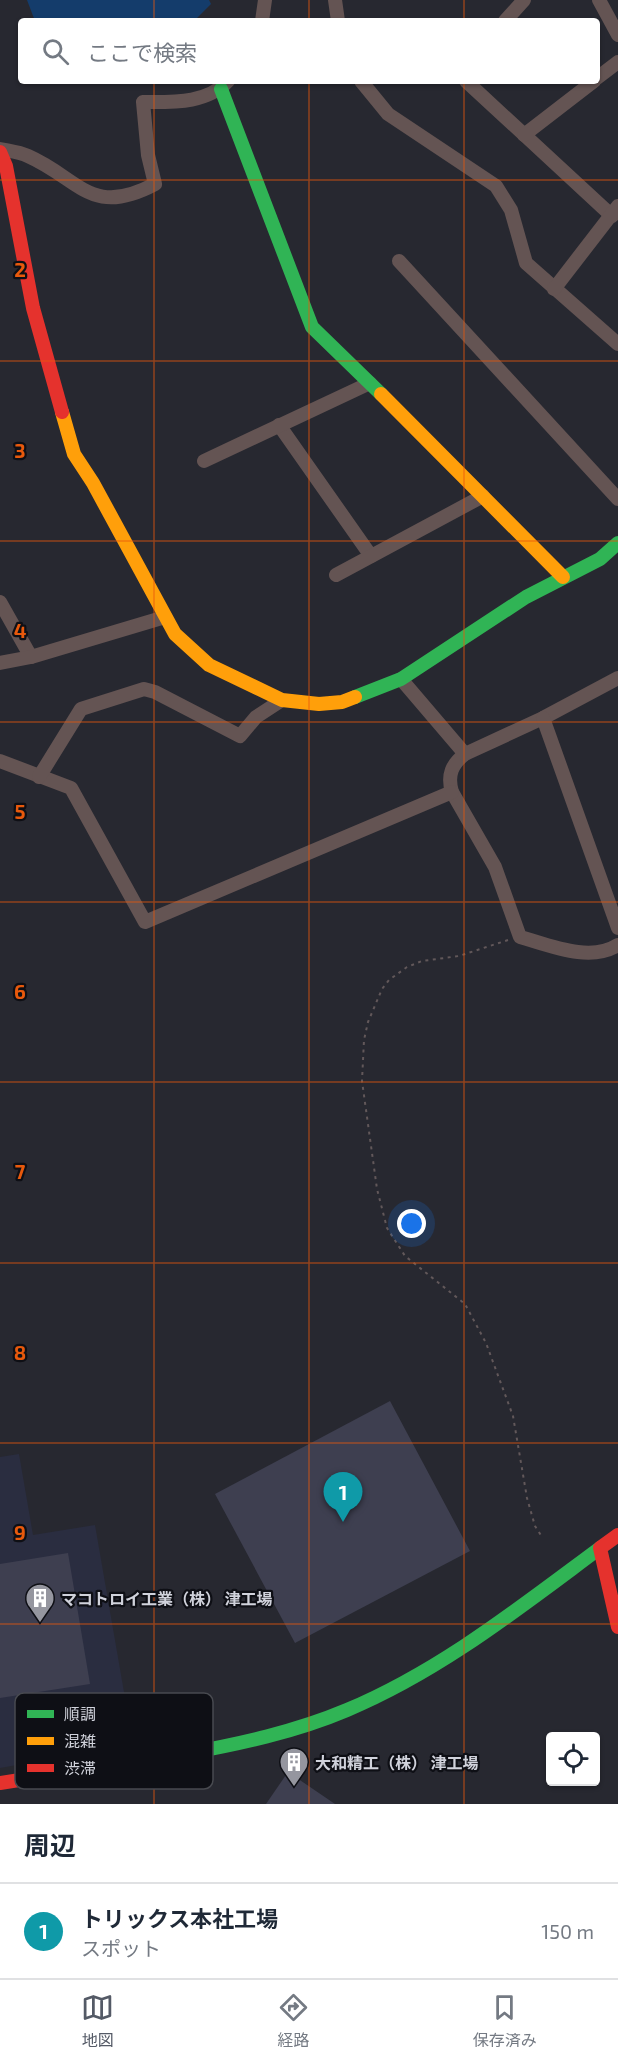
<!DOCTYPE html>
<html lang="ja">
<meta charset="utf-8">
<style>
:root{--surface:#fff;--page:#f2f2f3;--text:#1f2937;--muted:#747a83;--line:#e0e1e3;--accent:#545a66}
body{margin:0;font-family:"Exo 2","Noto Sans JP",sans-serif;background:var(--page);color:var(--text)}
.controls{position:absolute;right:18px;bottom:18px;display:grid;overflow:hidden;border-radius:6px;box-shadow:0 2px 4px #0004}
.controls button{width:54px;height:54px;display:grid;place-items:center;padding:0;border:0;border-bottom:2px solid var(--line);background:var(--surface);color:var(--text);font:30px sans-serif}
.you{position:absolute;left:412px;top:1224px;width:21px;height:21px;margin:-15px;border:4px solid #fff;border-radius:50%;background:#1a73e8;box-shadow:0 0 0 9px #1a73e833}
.badge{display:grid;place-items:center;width:39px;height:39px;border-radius:50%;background:var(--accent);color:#fff;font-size:20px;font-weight:700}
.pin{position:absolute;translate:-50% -50px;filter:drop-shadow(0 2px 3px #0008)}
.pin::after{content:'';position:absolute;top:32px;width:21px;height:18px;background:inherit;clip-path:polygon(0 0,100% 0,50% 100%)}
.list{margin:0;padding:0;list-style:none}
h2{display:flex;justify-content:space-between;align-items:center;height:78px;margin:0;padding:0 24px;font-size:26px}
h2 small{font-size:20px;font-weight:400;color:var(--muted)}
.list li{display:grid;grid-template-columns:39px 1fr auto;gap:18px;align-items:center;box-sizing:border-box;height:96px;padding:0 24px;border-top:2px solid var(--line)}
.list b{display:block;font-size:22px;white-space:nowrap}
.list p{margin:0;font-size:20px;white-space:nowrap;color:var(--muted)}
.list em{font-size:20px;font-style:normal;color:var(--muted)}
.icon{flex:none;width:33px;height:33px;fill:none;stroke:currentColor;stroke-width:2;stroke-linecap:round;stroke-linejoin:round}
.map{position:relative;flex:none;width:618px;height:1804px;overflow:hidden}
.search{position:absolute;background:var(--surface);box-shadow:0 2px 4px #0004;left:18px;right:18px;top:18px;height:66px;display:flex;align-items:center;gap:15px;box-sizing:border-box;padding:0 21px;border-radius:6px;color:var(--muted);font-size:22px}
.sheet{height:174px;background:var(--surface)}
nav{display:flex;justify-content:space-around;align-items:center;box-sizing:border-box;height:84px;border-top:2px solid var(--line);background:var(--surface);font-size:16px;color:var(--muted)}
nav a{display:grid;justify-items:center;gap:3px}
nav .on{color:var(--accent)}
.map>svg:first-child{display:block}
.built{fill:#2a2d40}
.water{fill:#143c6b}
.building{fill:#3e3f50}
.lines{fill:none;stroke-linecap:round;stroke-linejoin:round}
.path{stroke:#62585a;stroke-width:2;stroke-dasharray:3 4.5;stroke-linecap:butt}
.street{stroke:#645453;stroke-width:14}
.fast{stroke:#30b455;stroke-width:14}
.slow{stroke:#ff9f0a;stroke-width:14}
.jam{stroke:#e5322d;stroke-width:14}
.grid{fill:none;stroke:#e8590c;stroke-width:1.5;stroke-opacity:0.55}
.labels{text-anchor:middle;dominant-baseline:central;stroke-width:4.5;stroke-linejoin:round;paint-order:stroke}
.poi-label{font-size:16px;font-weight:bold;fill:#d0d2db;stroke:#0e0f15;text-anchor:start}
.key{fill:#0e0f15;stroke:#484a50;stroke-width:1.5}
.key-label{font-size:16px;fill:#d0d2db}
.grid-label{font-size:20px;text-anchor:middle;font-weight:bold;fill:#e8590c;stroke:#0e0f15;stroke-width:4.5;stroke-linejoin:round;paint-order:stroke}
</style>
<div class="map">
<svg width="618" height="1804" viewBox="0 0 618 1804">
<rect width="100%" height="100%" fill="#272830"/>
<!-- built -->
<path class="built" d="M19,1454L33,1535L95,1525L133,1744L0,1768V1457Z"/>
<!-- water -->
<path class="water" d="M27,0H209L211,4L194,21H35Z"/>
<!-- building -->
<g class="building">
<path d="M390,1401L470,1551L295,1643L215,1494Z"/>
<path d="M68,1553L90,1684L0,1698V1564Z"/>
<path d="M288,1772L335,1804H266Z"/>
</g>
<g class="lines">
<!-- path -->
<path class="path" d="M508,940L459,956L422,961L407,967L389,980L382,989L368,1022L364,1040L362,1081L377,1189L387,1228L405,1256L465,1304L486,1343L513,1416L527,1498L535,1526L542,1537"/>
<!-- street -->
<g class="street">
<path d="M335,0L338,21"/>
<path d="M599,0L618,35"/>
<path d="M262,21L265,0"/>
<path d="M505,21L524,0"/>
<path d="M597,78L618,62"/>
<path d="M361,81L388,114L496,186L511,210L526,263L618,344"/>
<path d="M466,81L612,216"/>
<path d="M524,135L594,81"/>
<path d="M0,149C9,151 19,152 28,156C80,179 91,218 155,184L148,155L143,102C173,102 206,104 228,81"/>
<path d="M399,261L618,499"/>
<path d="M554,289L618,206"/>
<path d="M279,425L371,556"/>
<path d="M204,461L370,383"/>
<path d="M336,575L483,496"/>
<path d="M0,602L31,657"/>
<path d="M0,663L31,657L165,617"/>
<path d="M618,678L543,718L465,754C452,764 447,775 452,792L495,867L520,937C549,945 590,963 618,945"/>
<path d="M401,679L465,754"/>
<path d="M543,718L618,928"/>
<path d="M0,761L71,788L145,922L452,792"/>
<path d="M39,777L81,709L144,689L155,692L240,736L256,717L282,700"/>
</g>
<!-- fast -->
<g class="fast">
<path d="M221,89L312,327L381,394"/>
<path d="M355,697L401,679L526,597L600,559L618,543"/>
<path d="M184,1754C239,1744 295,1732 347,1710C440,1671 519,1608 600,1548"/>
</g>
<!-- slow -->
<g class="slow">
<path d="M381,394L563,577"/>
<path d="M62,412L74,454L93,483L175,634L209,665L282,700L319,704L342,702L355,697"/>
</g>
<!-- jam -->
<g class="jam">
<path d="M0,152L6,166L33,308L62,412"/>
<path d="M618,1535L600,1548L618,1627"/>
<path d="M0,1783L184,1754"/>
</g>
</g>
<!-- grid -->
<path class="grid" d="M154,0V21M309,0V21M464,0V21M154,81V1804M309,81V1804M464,81V1804M0,180H618M0,361H618M0,541H618M0,722H618M0,902H618M0,1082H618M0,1263H618M0,1443H618M0,1624H618"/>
<!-- icons -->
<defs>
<g id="building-pin" transform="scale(1.5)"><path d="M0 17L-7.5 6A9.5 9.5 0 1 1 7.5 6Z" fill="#95969f" stroke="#0e0f15"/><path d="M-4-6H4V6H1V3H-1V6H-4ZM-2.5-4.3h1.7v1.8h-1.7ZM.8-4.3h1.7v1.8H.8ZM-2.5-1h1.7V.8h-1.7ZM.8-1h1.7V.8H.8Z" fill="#fff"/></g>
</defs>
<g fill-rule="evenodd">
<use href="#building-pin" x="40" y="1598"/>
<use href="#building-pin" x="294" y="1762"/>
</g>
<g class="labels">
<!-- poi labels -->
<g class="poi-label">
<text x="61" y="1598">マコトロイ工業（株） 津工場</text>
<text x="315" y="1762">大和精工（株） 津工場</text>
</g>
</g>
<!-- legend -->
<rect x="15" y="1693" width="198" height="96" rx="9" class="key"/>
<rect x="27" y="1710" width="27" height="8" fill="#30b455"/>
<rect x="27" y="1737" width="27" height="8" fill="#ff9f0a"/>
<rect x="27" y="1764" width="27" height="8" fill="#e5322d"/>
<g class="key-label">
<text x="64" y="1720">順調</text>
<text x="64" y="1747">混雑</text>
<text x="64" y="1774">渋滞</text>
</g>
<g class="grid-label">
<text x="20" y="277">2</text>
<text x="20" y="458">3</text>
<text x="20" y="638">4</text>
<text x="20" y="819">5</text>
<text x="20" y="999">6</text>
<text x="20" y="1179">7</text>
<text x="20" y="1360">8</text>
<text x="20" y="1540">9</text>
</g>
</svg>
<div class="controls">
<button><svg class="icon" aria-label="locate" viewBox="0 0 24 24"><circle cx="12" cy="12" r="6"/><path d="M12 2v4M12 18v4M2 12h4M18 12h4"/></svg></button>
</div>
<div class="you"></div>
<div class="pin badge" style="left:343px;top:1522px;background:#0f9aa8">1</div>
<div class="search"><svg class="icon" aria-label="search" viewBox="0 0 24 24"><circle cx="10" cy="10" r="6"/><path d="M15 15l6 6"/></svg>ここで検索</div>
</div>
<section class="sheet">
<h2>周辺<small></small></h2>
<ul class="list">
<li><span class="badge" style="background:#0f9aa8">1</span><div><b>トリックス本社工場</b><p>スポット</p></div><em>150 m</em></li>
</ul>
</section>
<nav>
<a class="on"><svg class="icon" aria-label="map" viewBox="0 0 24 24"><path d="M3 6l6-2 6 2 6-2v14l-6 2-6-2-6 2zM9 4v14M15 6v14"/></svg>地図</a>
<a><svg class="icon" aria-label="directions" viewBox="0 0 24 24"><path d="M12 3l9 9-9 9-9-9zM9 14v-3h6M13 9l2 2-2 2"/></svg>経路</a>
<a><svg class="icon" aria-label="saved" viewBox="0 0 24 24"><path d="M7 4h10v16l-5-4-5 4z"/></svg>保存済み</a>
</nav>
